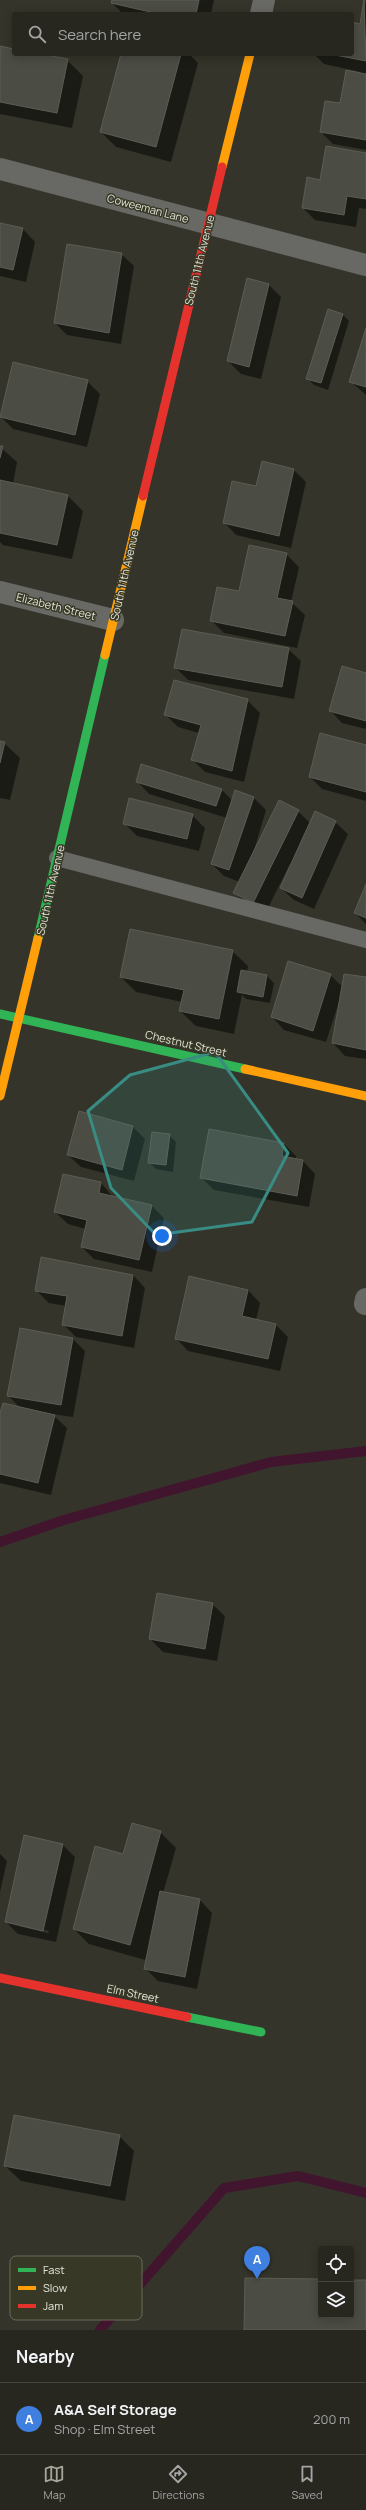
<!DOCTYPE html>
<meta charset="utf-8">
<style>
:root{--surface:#272720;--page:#33332d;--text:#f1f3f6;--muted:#a4a5a5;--line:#43443e;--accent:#a6a69b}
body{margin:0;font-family:Manrope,sans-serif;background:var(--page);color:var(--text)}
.controls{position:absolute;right:12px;bottom:12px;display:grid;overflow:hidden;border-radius:4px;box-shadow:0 2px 10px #0003}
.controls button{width:36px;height:36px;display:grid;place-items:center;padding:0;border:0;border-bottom:1px solid var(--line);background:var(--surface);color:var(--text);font:20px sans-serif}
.you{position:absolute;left:162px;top:1236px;width:14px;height:14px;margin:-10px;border:3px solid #fff;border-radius:50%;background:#1a73e8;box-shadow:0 0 0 6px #1a73e833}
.badge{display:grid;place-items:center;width:26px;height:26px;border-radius:50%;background:var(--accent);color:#fff;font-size:13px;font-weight:700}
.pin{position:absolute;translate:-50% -33px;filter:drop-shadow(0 1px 2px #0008)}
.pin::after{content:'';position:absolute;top:21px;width:14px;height:12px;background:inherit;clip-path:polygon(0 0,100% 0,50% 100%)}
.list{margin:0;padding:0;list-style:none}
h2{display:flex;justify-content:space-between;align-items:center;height:52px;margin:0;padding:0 16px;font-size:17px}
h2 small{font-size:13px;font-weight:400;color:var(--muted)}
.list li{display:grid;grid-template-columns:26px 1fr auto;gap:12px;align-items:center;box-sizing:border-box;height:72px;padding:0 16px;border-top:1px solid var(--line)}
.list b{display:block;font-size:15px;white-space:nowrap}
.list p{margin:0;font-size:13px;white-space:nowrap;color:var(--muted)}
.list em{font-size:13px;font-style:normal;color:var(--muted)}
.icon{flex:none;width:22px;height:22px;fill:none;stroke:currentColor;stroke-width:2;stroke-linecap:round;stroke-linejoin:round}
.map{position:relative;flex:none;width:366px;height:2330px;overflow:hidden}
.search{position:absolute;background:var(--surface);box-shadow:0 2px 10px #0003;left:12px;right:12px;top:12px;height:44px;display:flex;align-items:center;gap:10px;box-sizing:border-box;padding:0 14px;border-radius:4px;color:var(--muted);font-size:15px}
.sheet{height:124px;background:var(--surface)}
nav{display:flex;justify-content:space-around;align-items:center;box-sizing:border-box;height:56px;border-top:1px solid var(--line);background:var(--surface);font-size:11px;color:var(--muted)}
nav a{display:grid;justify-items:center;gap:2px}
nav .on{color:var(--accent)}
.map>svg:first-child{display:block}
.shadow{fill:#0007;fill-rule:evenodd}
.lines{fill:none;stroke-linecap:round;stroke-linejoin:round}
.stream{stroke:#42152f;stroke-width:10}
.building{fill:#4b4c44;stroke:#5d5d55}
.lane{stroke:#686864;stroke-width:16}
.street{stroke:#686864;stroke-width:22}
.fast{stroke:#30b455;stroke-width:9}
.slow{stroke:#ff9f0a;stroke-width:9}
.jam{stroke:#e5322d;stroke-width:9}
.marked{fill:#398c83;fill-opacity:0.2;stroke:#398c83;stroke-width:3;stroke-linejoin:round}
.labels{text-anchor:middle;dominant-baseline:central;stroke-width:3;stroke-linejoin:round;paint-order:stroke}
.street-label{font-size:11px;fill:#e3e4d8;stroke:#373826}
.key{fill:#373826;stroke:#6b6c5b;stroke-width:1}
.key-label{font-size:11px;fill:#e3e4d8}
</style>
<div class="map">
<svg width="366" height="2330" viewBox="0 0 366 2330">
<rect width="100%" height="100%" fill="#34342a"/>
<!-- shadow -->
<g class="shadow">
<path d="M113,0H214L211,14H123L112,3Z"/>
<path d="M366,0V150L333,144L321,132L341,104L360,72L324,64L314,54H352V23L360,25Z"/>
<path d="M0,47L14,50V54H35L67,60L83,76L72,128L0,114Z"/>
<path d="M122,54H189L198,63L171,162L116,147L101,132Z"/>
<path d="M366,154V209L359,208L356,227L315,220L303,208L321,181Z"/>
<path d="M0,224L23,229L35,242L26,282L0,276Z"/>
<path d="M121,254L134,266L121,344L67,335L55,323Z"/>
<path d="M248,280L269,285L281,297L261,379L241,374L228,361Z"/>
<path d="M342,314L349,321L328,390L314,385L307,378Z"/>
<path d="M366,332V395L350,381Z"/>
<path d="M87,381L100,394L87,447L13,429L0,416Z"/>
<path d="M0,447L17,462L13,484L67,495L83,511L72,559L3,545L0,542Z"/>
<path d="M294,470L306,482L291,548L236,535L224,522L257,488Z"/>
<path d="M286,554L299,567L291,602L305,615L297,648L224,633L211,620L240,593Z"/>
<path d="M288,649L301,661L294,699L188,680L176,668Z"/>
<path d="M366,674V729L342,723L330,710Z"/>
<path d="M247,700L260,713L244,782L205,772L192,759L199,733L178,727L165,714Z"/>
<path d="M0,742L4,743L20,758L10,800L0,798Z"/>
<path d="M366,746V801L322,789L310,777Z"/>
<path d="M137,781L221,789L233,801L254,798L266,810L252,857L298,811L310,823L335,822L348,834L314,909L294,900L281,888L292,865L290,864L265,914L247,905L234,893L240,882L224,876L212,864L227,818L149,794Z"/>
<path d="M192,815L205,828L199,851L137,836L124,823Z"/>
<path d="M366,887V924L355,913Z"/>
<path d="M232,951L248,966L247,972L267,976L274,983L270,1003L246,999L242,995L234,1034L196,1026L180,1011L182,1002L136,992L121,977Z"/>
<path d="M330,975L343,987L366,978V1059L345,1056L333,1043L340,999L326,1042L284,1030L272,1017Z"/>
<path d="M133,1127L145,1139L134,1181L81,1167L68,1155Z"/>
<path d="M169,1135L176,1142L173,1172L156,1169L149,1162Z"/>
<path d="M284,1144L296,1156V1160L303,1161L315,1174L309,1207L214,1190L201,1177Z"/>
<path d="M101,1183L113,1197L152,1206L164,1218L152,1272L94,1259L82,1247L86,1229L68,1224L55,1212Z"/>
<path d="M133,1275L145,1288L134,1348L76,1337L63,1324L67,1306L49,1303L36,1290Z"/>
<path d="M248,1290L260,1303L256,1320L275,1324L288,1337L280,1371L188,1351L176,1338Z"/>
<path d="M73,1339L85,1351L73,1417L52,1414L67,1428L51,1495L0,1483V1418L20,1408L8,1395Z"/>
<path d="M212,1604L225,1616L217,1661L163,1652L150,1639Z"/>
<path d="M160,1832L176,1848L163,1893L200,1900L212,1913L197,1989L158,1981L145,1968L148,1956L145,1960L89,1944L74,1929L124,1855Z"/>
<path d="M62,1844L75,1857L56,1942L18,1934L6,1922ZM19,1924L49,1931L48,1933L19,1926Z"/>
<path d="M0,1854L7,1861L0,1892Z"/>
<path d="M119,2136L134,2151L125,2201L21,2181L5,2166Z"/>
</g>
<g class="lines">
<!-- stream -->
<g class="stream">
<path d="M0,1542L64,1520L271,1462L366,1451"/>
<path d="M100,2330L224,2188L298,2176L366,2193"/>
</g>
</g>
<!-- building -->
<g class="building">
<path d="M112,0H199L196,14H159L111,3Z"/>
<path d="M364,0L366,61L330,54H352V22L360,24Z"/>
<path d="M0,46L14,49V54H41L68,59L57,113L0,102Z"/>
<path d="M121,54H181L156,147L100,132Z"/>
<path d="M346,70L366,74V140L320,132L325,101L340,103Z"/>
<path d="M326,146L366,153V199L347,196L344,215L302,208L307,177L320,180Z"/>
<path d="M0,223L23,228L13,270L0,267Z"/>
<path d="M67,244L122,253L109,333L54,323Z"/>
<path d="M247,278L269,284L249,367L227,361Z"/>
<path d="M328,309L343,314L321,383L306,379Z"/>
<path d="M366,328V387L349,382Z"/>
<path d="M13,362L88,380L75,435L0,417Z"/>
<path d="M0,446H3L0,458Z"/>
<path d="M262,461L294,469L279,536L223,523L232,481L256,486Z"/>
<path d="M0,480L68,495L57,545L0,533Z"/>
<path d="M249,545L287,553L277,598L293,601L285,636L210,621L217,587L239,591Z"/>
<path d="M182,629L289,648L282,687L174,668Z"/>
<path d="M342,666L366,673V721L329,711Z"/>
<path d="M174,680L248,699L232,771L191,760L201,725L164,715Z"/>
<path d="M320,733L366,745V792L309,777Z"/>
<path d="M0,741L5,742L0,763Z"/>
<path d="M141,764L222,789L216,806L136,782Z"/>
<path d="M235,790L254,797L229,870L211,864Z"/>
<path d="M129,798L193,814L187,839L123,824Z"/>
<path d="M279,800L299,810L253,903L233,893Z"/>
<path d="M315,811L336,821L302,898L280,888Z"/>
<path d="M366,884V918L354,913Z"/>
<path d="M130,929L233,950L219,1019L179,1011L184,990L120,977Z"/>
<path d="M288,961L331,974L313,1031L271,1017Z"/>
<path d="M241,970L267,975L263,997L237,992Z"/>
<path d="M344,974L366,977V1050L332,1043Z"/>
<path d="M79,1111L133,1126L122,1170L67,1155Z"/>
<path d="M209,1129L284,1143L282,1156L303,1160L297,1196L200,1178Z"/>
<path d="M152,1132L170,1134L166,1165L148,1163Z"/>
<path d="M63,1174L101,1182L99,1193L152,1205L139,1260L81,1247L87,1220L54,1212Z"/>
<path d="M41,1257L133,1275L122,1336L62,1325L67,1296L35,1291Z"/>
<path d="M189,1276L248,1290L242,1316L276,1324L268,1359L175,1339Z"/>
<path d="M20,1328L73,1338L61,1405L7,1396Z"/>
<path d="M3,1403L55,1415L38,1483L0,1474V1413Z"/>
<path d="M157,1593L213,1603L205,1649L149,1639Z"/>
<path d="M132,1823L161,1831L130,1945L73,1929L95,1846L123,1854Z"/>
<path d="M24,1835L63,1844L43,1931L5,1922Z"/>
<path d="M160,1891L200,1899L185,1977L144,1969Z"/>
<path d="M14,2115L120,2135L110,2186L4,2166Z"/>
<path d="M245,2278L321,2279V2315H351V2280H366V2330H244Z"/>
</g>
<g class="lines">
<!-- lane -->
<path class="lane" d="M57,858L366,940"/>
<!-- street -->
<g class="street">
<path d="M261,14L264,0"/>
<path d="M0,169L366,265"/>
<path d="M0,592L113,620"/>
<path d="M365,1304L366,1299"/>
</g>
<!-- fast -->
<g class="fast">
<path d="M38,938L105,655"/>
<path d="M0,1014L245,1069"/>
<path d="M187,2017L261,2032"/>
</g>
<!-- slow -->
<g class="slow">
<path d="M222,167L250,54"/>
<path d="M105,655L143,496"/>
<path d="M245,1069L366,1096"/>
<path d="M0,1096L38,938"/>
</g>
<!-- jam -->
<g class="jam">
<path d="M143,496L222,167"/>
<path d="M0,1978L187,2017"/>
</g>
</g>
<!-- marked area -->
<path class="marked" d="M215,1052L288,1153L252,1222L156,1235L111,1188L88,1111L130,1075Z"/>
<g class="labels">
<!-- street labels -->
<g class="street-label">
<text transform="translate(148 208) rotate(15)">Coweeman Lane</text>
<text transform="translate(199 260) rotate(-76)">South 11th Avenue</text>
<text transform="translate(124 575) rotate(-77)">South 11th Avenue</text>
<text transform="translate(56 606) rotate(14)">Elizabeth Street</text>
<text transform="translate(50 890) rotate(-77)">South 11th Avenue</text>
<text transform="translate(186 1043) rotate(13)">Chestnut Street</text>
<text transform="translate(133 1993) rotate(12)">Elm Street</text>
</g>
</g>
<!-- legend -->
<rect x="10" y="2256" width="132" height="64" rx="6" class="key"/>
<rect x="18" y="2268" width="18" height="4" fill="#30b455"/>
<rect x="18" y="2286" width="18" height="4" fill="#ff9f0a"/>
<rect x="18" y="2304" width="18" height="4" fill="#e5322d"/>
<g class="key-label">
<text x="43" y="2274">Fast</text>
<text x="43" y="2292">Slow</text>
<text x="43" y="2310">Jam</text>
</g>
</svg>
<div class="controls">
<button><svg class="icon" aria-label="locate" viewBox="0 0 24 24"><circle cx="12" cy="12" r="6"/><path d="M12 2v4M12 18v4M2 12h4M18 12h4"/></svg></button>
<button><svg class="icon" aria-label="layers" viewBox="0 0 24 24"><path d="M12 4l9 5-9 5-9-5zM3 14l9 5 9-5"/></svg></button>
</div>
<div class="you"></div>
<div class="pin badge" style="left:257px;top:2279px;background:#3f7fe0">A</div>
<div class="search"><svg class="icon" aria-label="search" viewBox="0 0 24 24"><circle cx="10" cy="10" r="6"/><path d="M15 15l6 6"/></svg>Search here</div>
</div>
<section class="sheet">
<h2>Nearby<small></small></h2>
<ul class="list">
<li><span class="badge" style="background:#3f7fe0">A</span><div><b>A&amp;A Self Storage</b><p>Shop · Elm Street</p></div><em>200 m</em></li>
</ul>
</section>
<nav>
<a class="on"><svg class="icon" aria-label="map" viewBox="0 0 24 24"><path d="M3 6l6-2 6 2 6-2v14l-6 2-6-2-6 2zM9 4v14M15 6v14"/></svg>Map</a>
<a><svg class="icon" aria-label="directions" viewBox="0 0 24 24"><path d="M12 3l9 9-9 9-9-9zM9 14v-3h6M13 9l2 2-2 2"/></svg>Directions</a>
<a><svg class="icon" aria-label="saved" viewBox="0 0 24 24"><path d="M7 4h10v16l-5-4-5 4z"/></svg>Saved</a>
</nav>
